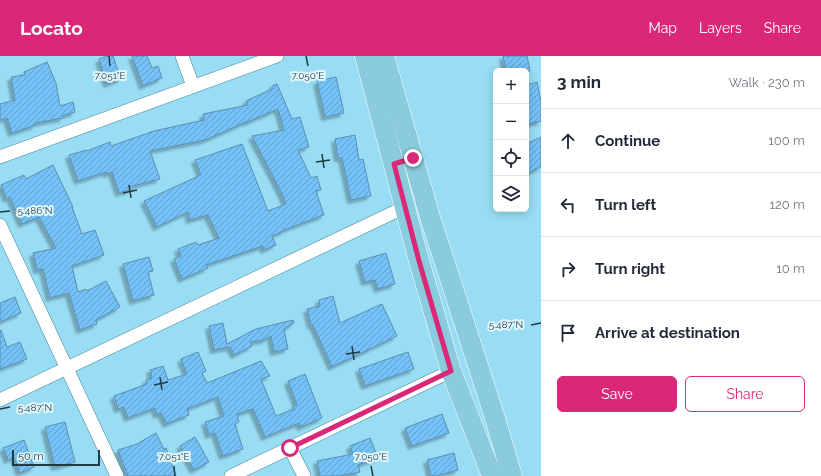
<!DOCTYPE html>
<meta charset="utf-8">
<style>
:root{--surface:#fff;--page:#f6f6f7;--text:#1f2937;--muted:#747a83;--line:#e0e1e3;--accent:#db2777}
body{margin:0;font-family:Raleway,sans-serif;background:var(--page);color:var(--text)}
.controls{position:absolute;right:12px;top:12px;display:grid;overflow:hidden;border-radius:6px;box-shadow:0 2px 10px #0003}
.controls button{width:36px;height:36px;display:grid;place-items:center;padding:0;border:0;border-bottom:1px solid var(--line);background:var(--surface);color:var(--text);font:20px sans-serif}
.scale{position:absolute;left:12px;bottom:10px;width:88px;box-sizing:border-box;padding-left:4px;border:2px solid #1e3b44;border-top:0;font-size:11px;line-height:14px;white-space:nowrap;color:#1e3b44;-webkit-text-stroke:3px #e2f6fd;paint-order:stroke}
.stop{position:absolute;width:12px;height:12px;margin:-9px;border:3px solid #db2777;border-radius:50%;background:#fff}
.stop.end{background:#db2777;border-color:#fff;box-shadow:0 1px 4px #0008}
.list{margin:0;padding:0;list-style:none}
h2{display:flex;justify-content:space-between;align-items:center;height:52px;margin:0;padding:0 16px;font-size:17px}
h2 small{font-size:13px;font-weight:400;color:var(--muted)}
.list li{display:grid;grid-template-columns:26px 1fr auto;gap:12px;align-items:center;box-sizing:border-box;height:64px;padding:0 16px;border-top:1px solid var(--line)}
.list b{display:block;font-size:15px;white-space:nowrap}
.list em{font-size:13px;font-style:normal;color:var(--muted)}
.actions{display:flex;gap:8px;padding:12px 16px}
.actions a{flex:1;padding:9px 0;border:1px solid var(--accent);border-radius:6px;text-align:center;font-size:14px;color:var(--accent)}
.actions .main{background:var(--accent);color:#fff}
.icon{flex:none;width:22px;height:22px;fill:none;stroke:currentColor;stroke-width:2;stroke-linecap:round;stroke-linejoin:round}
.map{position:relative;flex:none;width:541px;height:420px;overflow:hidden}
header{display:flex;align-items:center;gap:24px;box-sizing:border-box;height:56px;padding:0 20px;background:var(--accent);color:#fff}
header strong{font-size:19px}
nav{display:flex;gap:22px;margin-inline-start:auto;font-size:14px}
main{display:flex}
aside{flex:1;background:var(--surface)}
.map>svg:first-child{display:block}
.building{fill:url(#building-hatch);stroke:#5c8eb1;filter:url(#shadow)}
.lines{fill:none;stroke-linecap:round;stroke-linejoin:round}
.street-casing{stroke:#3e8297;stroke-width:14}
.primary-casing{stroke:#fff;stroke-width:21}
.street{stroke:#fff;stroke-width:13}
.primary{stroke:#8acbdd;stroke-width:20}
.route{stroke:#db2777;stroke-width:5}
.ticks{fill:none;stroke:#1e3b44;stroke-width:1.5}
.ticks-label{font-size:10px;text-anchor:middle;fill:#1e3b44;stroke:#e2f6fd;stroke-width:4;stroke-linejoin:round;paint-order:stroke}
</style>
<header>
<strong>Locato</strong>
<nav><a>Map</a><a>Layers</a><a>Share</a></nav>
</header>
<main>
<div class="map">
<svg width="541" height="420" viewBox="0 0 541 420">
<defs>
<pattern id="building-hatch" width="6" height="6" patternUnits="userSpaceOnUse"><rect width="6" height="6" fill="#74c2f8"/><path d="M-1 1l2-2M0 6l6-6M5 7l2-2" fill="none" stroke="#5f9fca"/></pattern>
<filter id="shadow"><feDropShadow dx="-3.5" dy="3.5" stdDeviation="1" flood-color="#0004"/></filter>
</defs>
<rect width="100%" height="100%" fill="#98ddf4"/>
<!-- building -->
<g class="building">
<path d="M107,0H113L121,23L107,28L99,3Z"/>
<path d="M132,0H147L152,12L158,10L162,22L143,30Z"/>
<path d="M503,0H527L530,15H506Z"/>
<path d="M47,6L56,27L60,50L73,46L75,56L62,60L63,62L35,67L36,69L12,77L7,62L0,64V48L15,44L11,21L25,19L24,16Z"/>
<path d="M336,21L344,57L325,61L317,25Z"/>
<path d="M537,26L541,46V65L526,68V29Z"/>
<path d="M277,28L292,63L300,61L309,91L298,94L311,122L317,120L321,134L316,135L324,159L284,174V175L272,180L276,189L264,194L263,190L206,209L208,212L182,223L174,203L181,200L178,193L196,186L198,189L219,182L208,159L190,164L188,156L157,171L144,145L201,119L195,104L242,88L268,155L286,148L282,138L252,80L284,74L278,53L245,67V66L235,71L205,84L150,95L160,123L129,131L130,134L119,137L112,116L107,118L106,116L78,125L69,99L87,94V95L110,86L111,90L154,75L204,64L203,58L248,49L246,45L272,33V30Z"/>
<path d="M355,79L359,104L363,103L371,140L351,144L342,102H338L335,83Z"/>
<path d="M541,81V111L526,118V88Z"/>
<path d="M53,109L73,151H72L82,178L95,174L104,199L72,210L78,236L86,233L87,235L106,225L120,251L96,264L97,268L80,274L69,237L50,242L43,213L37,214L33,197L56,192L39,161L22,168L10,141L7,143L1,129L24,119L26,123Z"/>
<path d="M386,197L395,228L378,233L375,224L365,226L359,205Z"/>
<path d="M149,201L153,215L148,216L154,239L133,245L123,208Z"/>
<path d="M333,240L340,267L382,248L397,280L332,311L313,269H311L307,253L320,250L319,244Z"/>
<path d="M15,241L21,257L0,266V247Z"/>
<path d="M293,264L294,267L284,273L288,293L274,296L271,280L264,284L250,286L252,290L235,299L230,291L214,294L209,270L223,267L227,288L256,273Z"/>
<path d="M1,274L7,291L20,286L27,303L0,313V275Z"/>
<path d="M198,296L206,315L202,317L207,327L261,305L270,320L261,323L276,360L294,353L293,351L297,349L288,325L305,318L322,362L301,371L299,367L265,381L253,353L237,358L239,366L235,368L243,393L223,400L215,377L209,379L205,366L224,360L218,341L187,353L189,359L178,363L167,368L161,357L157,359L155,352L128,362L124,351L118,353L114,340L147,328L146,324L152,322L150,314L163,310L168,324L187,318L181,303Z"/>
<path d="M408,296L414,313L365,330L359,313Z"/>
<path d="M442,358L449,377L412,390L405,372Z"/>
<path d="M65,366L75,406L55,411L45,371Z"/>
<path d="M156,377L164,393L166,392L176,420H128L118,394L137,388Z"/>
<path d="M195,381L209,406L194,414L180,390Z"/>
<path d="M370,382L378,402L358,409L360,416L338,420H320L317,405L353,398L350,390Z"/>
<path d="M24,384L34,411L20,417L14,401L8,404L3,392Z"/>
<path d="M454,397L458,414L435,420H431L427,404Z"/>
</g>
<g class="lines">
<!-- street casing -->
<g class="street-casing">
<g id="street">
<path d="M182,0L193,30"/>
<path d="M0,101L277,0"/>
<path d="M0,169L117,420"/>
<path d="M0,344L405,151"/>
<path d="M290,392L304,420"/>
<path d="M231,420L451,315"/>
</g>
</g>
<!-- primary casing -->
<g class="primary-casing">
<g id="primary">
<path d="M365,0L419,205L451,315L492,420"/>
<path d="M384,0L430,161L494,359L512,420"/>
</g>
</g>
<!-- street -->
<use href="#street" class="street"/>
<!-- primary -->
<use href="#primary" class="primary"/>
</g>
<g class="lines">
<!-- route -->
<path class="route" d="M290,392L451,315L419,205L394,108L413,102"/>
</g>
<!-- ticks -->
<path class="ticks" d="M109,0L110,10M306,0L308,10M322,98L324,112M316,106L330,104M129,129L131,142M123,137L137,134M0,156L10,155M531,269L541,267M352,290L354,304M346,298L360,296M160,321L162,334M154,329L168,326M0,353L10,351M174,410L175,420M371,410L373,420"/>
<g class="ticks-label">
<text x="110" y="23">7.051°E</text>
<text x="308" y="23">7.050°E</text>
<text x="35" y="158">5.486°N</text>
<text x="506" y="272">5.487°N</text>
<text x="35" y="355">5.487°N</text>
<text x="174" y="404">7.051°E</text>
<text x="371" y="404">7.050°E</text>
</g>
</svg>
<div class="controls">
<button>+</button>
<button>−</button>
<button><svg class="icon" aria-label="locate" viewBox="0 0 24 24"><circle cx="12" cy="12" r="6"/><path d="M12 2v4M12 18v4M2 12h4M18 12h4"/></svg></button>
<button><svg class="icon" aria-label="layers" viewBox="0 0 24 24"><path d="M12 4l9 5-9 5-9-5zM3 14l9 5 9-5"/></svg></button>
</div>
<div class="scale">50 m</div>
<div class="stop" style="left:290px;top:392px"></div>
<div class="stop end" style="left:413px;top:102px"></div>
</div>
<aside>
<h2>3 min<small>Walk · 230 m</small></h2>
<ul class="list">
<li><svg class="icon" aria-label="ahead" viewBox="0 0 24 24"><path d="M12 20V5M6 11l6-6 6 6"/></svg><div><b>Continue</b></div><em>100 m</em></li>
<li><svg class="icon" aria-label="left" viewBox="0 0 24 24"><path d="M17 20v-9H6M10 6l-5 5 5 5"/></svg><div><b>Turn left</b></div><em>120 m</em></li>
<li><svg class="icon" aria-label="right" viewBox="0 0 24 24"><path d="M7 20v-9h11M14 6l5 5-5 5"/></svg><div><b>Turn right</b></div><em>10 m</em></li>
<li><svg class="icon" aria-label="arrive" viewBox="0 0 24 24"><path d="M6 21V4h12l-3 4 3 4H6"/></svg><div><b>Arrive at destination</b></div></li>
</ul>
<div class="actions"><a class="main">Save</a><a>Share</a></div>
</aside>
</main>
